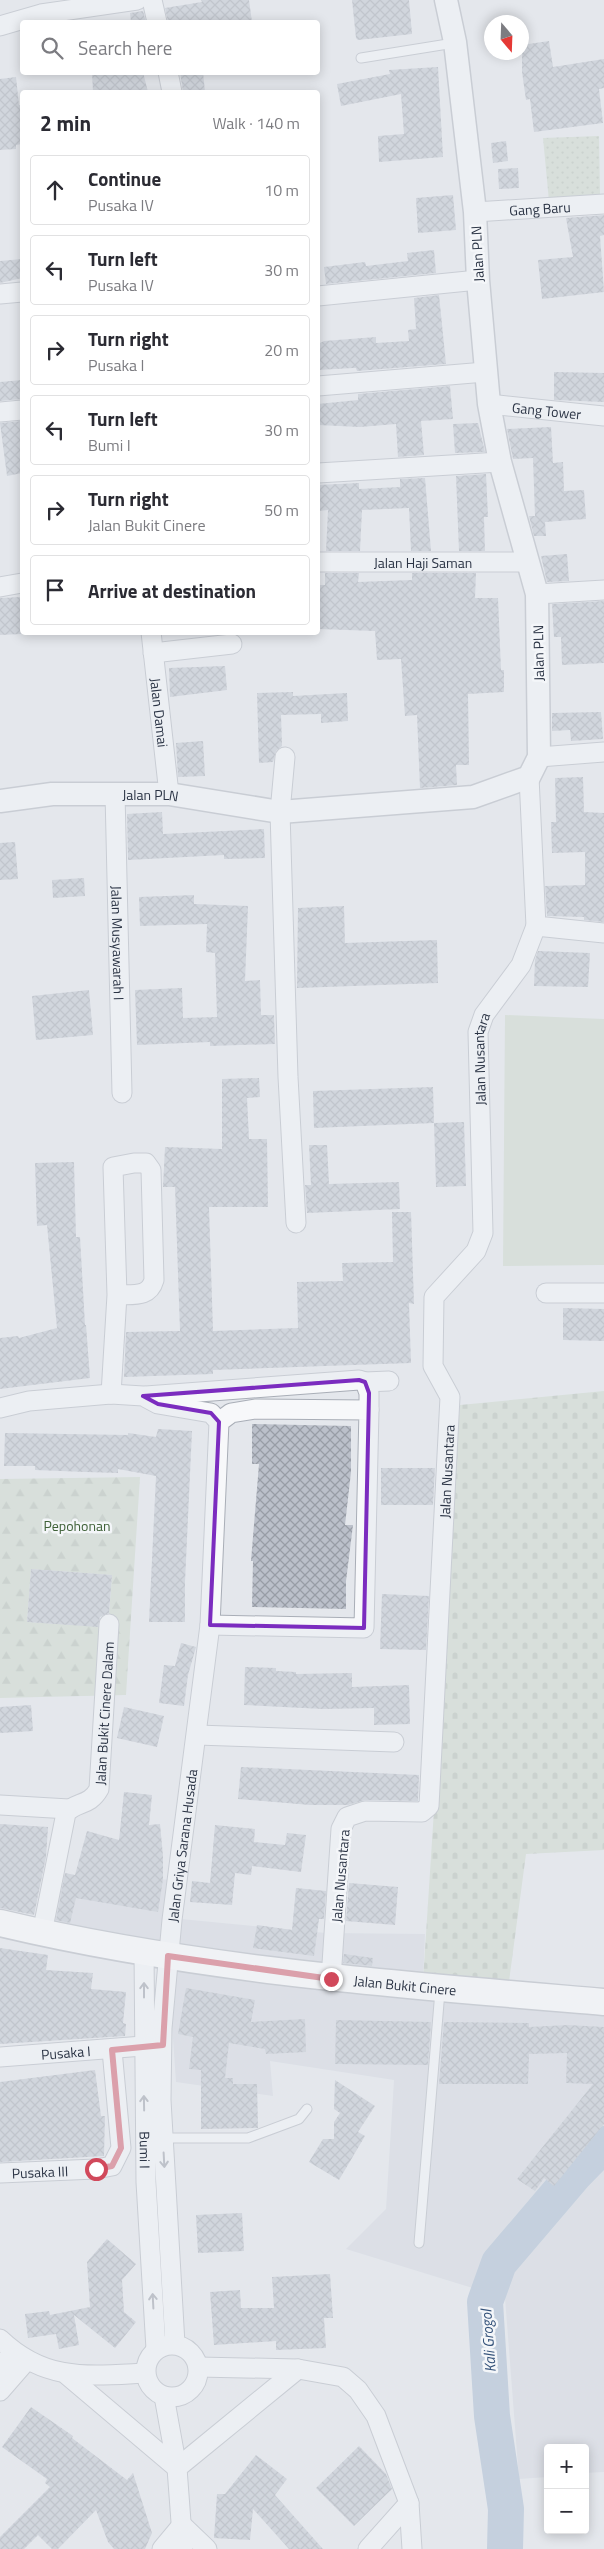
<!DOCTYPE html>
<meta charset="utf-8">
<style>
:root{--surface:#fff;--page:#f7f7f7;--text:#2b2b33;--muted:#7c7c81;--line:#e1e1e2}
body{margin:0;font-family:"Titillium Web",sans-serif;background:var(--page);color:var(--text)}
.controls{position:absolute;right:15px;bottom:15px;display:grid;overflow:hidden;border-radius:5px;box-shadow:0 2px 12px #0003}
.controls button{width:45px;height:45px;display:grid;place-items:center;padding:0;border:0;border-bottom:1px solid var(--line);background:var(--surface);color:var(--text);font:25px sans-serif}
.compass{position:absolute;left:484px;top:15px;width:45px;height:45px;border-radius:50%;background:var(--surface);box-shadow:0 2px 12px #0003;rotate:161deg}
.stop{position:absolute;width:15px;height:15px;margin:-11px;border:4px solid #d1495b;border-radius:50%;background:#fff}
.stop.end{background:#d1495b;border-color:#fff;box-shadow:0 1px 5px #0008}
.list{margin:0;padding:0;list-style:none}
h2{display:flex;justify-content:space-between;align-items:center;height:65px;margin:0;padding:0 20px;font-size:21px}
h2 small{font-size:16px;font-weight:400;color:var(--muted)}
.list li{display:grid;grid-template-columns:32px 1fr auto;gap:15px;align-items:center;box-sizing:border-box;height:70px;margin:0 10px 10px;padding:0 10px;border:1px solid var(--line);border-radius:5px}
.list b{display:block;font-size:19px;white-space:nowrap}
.list p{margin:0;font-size:16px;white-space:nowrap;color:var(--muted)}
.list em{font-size:16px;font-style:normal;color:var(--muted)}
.icon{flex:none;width:28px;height:28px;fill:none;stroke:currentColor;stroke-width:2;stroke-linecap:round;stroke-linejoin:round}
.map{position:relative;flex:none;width:604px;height:2549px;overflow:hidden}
.search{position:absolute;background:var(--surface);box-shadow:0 2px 12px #0003;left:20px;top:20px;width:300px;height:55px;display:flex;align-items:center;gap:12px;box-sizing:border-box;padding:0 18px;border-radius:5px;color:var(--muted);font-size:19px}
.panel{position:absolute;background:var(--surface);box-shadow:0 2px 12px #0003;left:20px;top:90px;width:300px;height:545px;border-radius:5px}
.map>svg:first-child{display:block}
.built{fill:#d2d6de}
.grass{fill:url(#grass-dots)}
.forest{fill:url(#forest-firs);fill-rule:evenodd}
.cemetery{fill:url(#cemetery-stones)}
.pitch{fill:#c9d6c5}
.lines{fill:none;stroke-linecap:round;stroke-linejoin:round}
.river{stroke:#9fb4cc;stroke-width:36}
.building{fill:url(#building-cross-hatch)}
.service-casing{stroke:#a9aeb7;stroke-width:11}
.minor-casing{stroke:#a9aeb7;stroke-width:21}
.tertiary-casing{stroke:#a9aeb7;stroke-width:25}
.secondary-casing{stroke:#a9aeb7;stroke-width:29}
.service{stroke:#f7f8fa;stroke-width:9}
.minor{stroke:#f7f8fa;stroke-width:19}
.tertiary{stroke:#f7f8fa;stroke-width:22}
.secondary{stroke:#fff;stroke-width:26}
.oneway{stroke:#9196a0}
.route{stroke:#d1495b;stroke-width:6}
.marked{fill:none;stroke:#7b2cbf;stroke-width:4;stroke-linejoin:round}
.labels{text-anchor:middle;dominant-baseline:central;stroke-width:5;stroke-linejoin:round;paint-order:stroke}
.street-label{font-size:14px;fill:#2b3445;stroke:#f4f6f9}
.park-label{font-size:14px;fill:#3f6138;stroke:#f4f6f9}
.water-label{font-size:15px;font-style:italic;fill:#34527a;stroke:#f4f6f9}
</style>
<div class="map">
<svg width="604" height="2549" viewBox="0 0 604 2549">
<defs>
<pattern id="grass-dots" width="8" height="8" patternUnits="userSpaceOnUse" patternTransform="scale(1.25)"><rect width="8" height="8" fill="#c9d6c5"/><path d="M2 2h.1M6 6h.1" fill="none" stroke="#adb8ab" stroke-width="1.8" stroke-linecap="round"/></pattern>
<pattern id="forest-firs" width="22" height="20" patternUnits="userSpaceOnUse" patternTransform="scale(1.25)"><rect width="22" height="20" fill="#c9d6c5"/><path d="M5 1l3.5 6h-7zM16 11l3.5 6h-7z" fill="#adb8ab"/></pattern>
<pattern id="cemetery-stones" width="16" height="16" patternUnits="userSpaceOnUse" patternTransform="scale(1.25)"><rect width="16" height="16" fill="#c9d6c5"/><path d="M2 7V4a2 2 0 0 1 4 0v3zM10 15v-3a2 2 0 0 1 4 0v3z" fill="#adb8ab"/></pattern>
<pattern id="building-cross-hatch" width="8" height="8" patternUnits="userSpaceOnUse" patternTransform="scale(1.25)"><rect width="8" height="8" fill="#bbc0ca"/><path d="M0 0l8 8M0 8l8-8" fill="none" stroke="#989da6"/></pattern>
</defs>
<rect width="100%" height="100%" fill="#e4e7ec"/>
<!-- built -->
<path class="built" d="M53,1876L183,1880L181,1919L326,1933L425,1934L423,1981L604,2004V2472L585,2473V2448H548V2477L519,2479L505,2298L346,2249L386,2209L394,2080L270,2061L273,2096L176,2082L168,1965L39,1939Z"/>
<!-- grass -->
<path class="grass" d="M599,136L600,195L549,201L543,138Z"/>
<!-- forest -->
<path class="forest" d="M140,1477L126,1695L0,1698V1479ZM31,1569L112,1575L108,1627L27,1622Z"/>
<!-- cemetery -->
<path class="cemetery" d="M604,1391V1850L526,1854L508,1989L423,1981L460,1405Z"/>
<!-- pitch -->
<path class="pitch" d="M505,1015L604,1019V1265L503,1266Z"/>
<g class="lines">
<!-- river -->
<path class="river" d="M505,2549L506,2509L492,2416L485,2302L499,2263L574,2175L604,2144"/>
</g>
<!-- building -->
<g class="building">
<path d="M201,0H249L252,22H168L165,8L202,2Z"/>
<path d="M352,0H409L412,34L358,40L356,38Z"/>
<path d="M143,11L146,22H131L130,13Z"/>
<path d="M549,41L553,67L604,59V88L599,89L603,123L534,132L530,99L526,100L522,72V45Z"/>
<path d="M438,67L443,157L379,162L378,136L404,134L401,94L341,106L337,84L390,74L389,70Z"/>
<path d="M92,72H143L148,92H93Z"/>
<path d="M180,72H203L205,92H183Z"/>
<path d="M16,77L19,105H22V144L16,145V149L0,150V79Z"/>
<path d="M506,141L508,161L493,163L491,143Z"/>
<path d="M518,168L519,188L499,189L498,169Z"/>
<path d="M453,195L456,230L418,233L416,198Z"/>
<path d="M604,215V235L600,236L604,292L542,299L538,260L573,257L566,218Z"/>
<path d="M434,250L436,273L326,284L324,267L365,262L366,266L408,261L407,253Z"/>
<path d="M22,259V278L0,283V261Z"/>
<path d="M439,295L446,364L357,371L356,368H353L318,370V344L324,341L376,337V343L409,341L408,330L416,329L414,298Z"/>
<path d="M554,372L604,373V402L554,400Z"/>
<path d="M22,380V399L0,401V382Z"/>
<path d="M450,386L453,419L421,421L424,455L398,457L396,424L360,427L318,425V404L358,400V394Z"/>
<path d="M22,421V473L7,476L0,423Z"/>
<path d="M478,423L485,452L455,453L453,424Z"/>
<path d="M551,427L553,463L563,462L564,491L584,490L586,519L545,522L546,536H534L529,516H535L533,458L513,459L507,429Z"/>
<path d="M486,474L488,517H484L485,551H459L456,476Z"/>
<path d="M425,478L431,551H411L409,508L362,510L360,551H326L328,510L318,511V485L359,483V489L400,487V479Z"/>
<path d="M567,554L569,581L547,582L541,556Z"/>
<path d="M325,573H359L358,582L412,580V573H476L475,598H498L501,670H504V692L468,694L469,765H456L457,785L420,788L417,715L405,716L401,659L377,660L375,631L318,629V585H325Z"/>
<path d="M22,597V634L0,635V598Z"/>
<path d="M604,601V663L562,665L561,637H554L552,604Z"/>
<path d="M225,666L227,690L170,697L169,668Z"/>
<path d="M293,692V696L347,693L348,721L321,723V714L281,715L282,746L276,751L273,762L259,763L257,693Z"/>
<path d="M601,712L603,739L571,741L570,730L552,731V713Z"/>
<path d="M203,741L205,776L178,777L176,743Z"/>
<path d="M583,777L584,812L604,813V922L584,920V917L547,916L545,886L585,885V852L552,853L551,822H556L555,778Z"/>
<path d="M162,812L163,834L264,829L265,858L224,859V855L128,860L127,814Z"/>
<path d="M15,842L18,879L0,880V843Z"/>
<path d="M84,878L85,896L53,898L52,880Z"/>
<path d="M194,895V904L248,906L245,981L260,980L261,1015H274L275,1044L210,1046V1042L137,1045L135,990L182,988L183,1018L217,1017L215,953L206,952L207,924L140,926L139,897Z"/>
<path d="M344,906L345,943L437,940L438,983L297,988L298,908Z"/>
<path d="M538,951L590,953L588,987L534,986L535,960Z"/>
<path d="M89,990L93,1035L36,1040L32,996Z"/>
<path d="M259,1078L260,1097L247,1098L249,1139H267L268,1207H209L213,1331L298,1328L297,1282L343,1281L342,1263L393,1262L392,1212H411L414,1304L409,1303L411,1363L213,1370V1374L124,1377L126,1332L180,1331L175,1187H163L165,1147L222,1149V1079Z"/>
<path d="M433,1087L434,1123L314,1128L313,1091Z"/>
<path d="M464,1122L466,1186L436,1187L434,1123Z"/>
<path d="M309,1145H327L329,1184L399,1182L400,1209L307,1213L305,1185H311Z"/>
<path d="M74,1162L76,1237H80L85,1325H86L90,1378L0,1389V1338L18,1336L19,1338L57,1328L47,1225L37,1226L35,1163Z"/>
<path d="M563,1308L604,1309V1341L563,1340Z"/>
<path d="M252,1424L351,1426V1472L345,1525H353L346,1581V1609L252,1607L253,1561H251L259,1464H252Z"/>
<path d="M158,1429L192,1431L185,1582V1622H149L156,1476L118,1469V1473L86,1472L35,1470V1466H4L5,1433L128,1435V1433L156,1437Z"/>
<path d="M381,1468H435L433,1505H381Z"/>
<path d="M31,1569L112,1575L109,1613L100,1617L98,1627L27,1622Z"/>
<path d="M382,1594L429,1596L426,1650L380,1649Z"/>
<path d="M181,1643L196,1647L188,1675L184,1706L159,1703L164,1665L175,1666Z"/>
<path d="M245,1667L276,1668V1671L296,1672V1674L352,1673V1687L409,1685L410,1724L374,1725V1708L323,1709L244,1705Z"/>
<path d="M31,1705L33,1731L0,1733V1707Z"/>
<path d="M124,1707L164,1716L157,1747L117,1738Z"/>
<path d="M241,1767L419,1775L418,1801L365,1800L348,1805H310L238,1799Z"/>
<path d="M124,1792L152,1795L149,1825L160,1824L163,1856V1879L158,1912L76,1898L70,1923L56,1920L65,1873L75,1875L87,1831L119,1840Z"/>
<path d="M0,1824L48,1827L46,1857L34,1915L0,1908Z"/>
<path d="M215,1825L255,1829L254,1842L285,1845L287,1833L306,1835L301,1872L252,1866L251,1875L235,1873L232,1905L190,1902L192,1881L210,1883Z"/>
<path d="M349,1883L398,1887L395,1925L346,1921Z"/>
<path d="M296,1888L326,1891L324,1919H319L314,1956L253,1948L257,1925L292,1930Z"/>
<path d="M0,1948L48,1955L46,1970L93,1973L91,1989L126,1992L123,2023L126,2024L125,2036L0,2044Z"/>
<path d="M344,1954L373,1958L372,1966L343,1963Z"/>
<path d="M186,1988L255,2000L251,2022L305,2019L306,2052L266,2054L265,2049L229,2043L225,2078H233V2084H257L258,2128L201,2129V2070L189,2069L193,2037L178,2034Z"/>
<path d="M336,2020L431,2022L428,2065L335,2064Z"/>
<path d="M444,2022L529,2023V2027L568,2025L604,2027V2124L554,2186L544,2178L535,2191L517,2179L593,2084L566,2083L567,2053L529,2054L528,2084H439Z"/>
<path d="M95,2070L101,2116H105L104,2156L0,2162V2082Z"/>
<path d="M335,2080L375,2106L358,2132L365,2136L339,2180L309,2162L323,2139H334V2122L340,2113L334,2109Z"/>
<path d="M242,2213L244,2251L198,2253L196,2215Z"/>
<path d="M107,2239L136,2264L122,2280L124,2312L136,2322L115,2348L74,2315L79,2345L59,2349L56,2334L28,2338L25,2314L49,2311L50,2315L90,2307L87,2262Z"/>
<path d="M330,2274L333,2318H324L326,2348L276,2350V2341L214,2345L210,2292L240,2290L241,2308H274L272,2277Z"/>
<path d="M31,2407L73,2436L72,2438L127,2480L133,2473L152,2533L145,2549H114L108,2542L96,2510L58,2549H52L38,2535L24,2549H0V2537L50,2487L45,2483L47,2479L2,2447Z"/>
<path d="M359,2446L386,2474L392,2489L354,2526L316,2488Z"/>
<path d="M256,2455L287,2479L275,2495L323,2549H289L253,2509L250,2540L214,2538L217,2494H225Z"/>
</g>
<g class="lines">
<!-- service casing -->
<g class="service-casing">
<g id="service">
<path d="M361,58L454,43"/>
<path d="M163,2138H248L299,2119L307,2109"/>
<path d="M419,2243L440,1991"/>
</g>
</g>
<!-- minor casing -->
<g class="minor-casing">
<g id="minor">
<path d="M152,0L157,22"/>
<path d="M0,26L41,14L137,0"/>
<path d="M168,72L172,92"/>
<path id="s1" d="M475,212L604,204"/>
<path d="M0,294L22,292"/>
<path d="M318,296L478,280"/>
<path d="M318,386L485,372"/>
<path id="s2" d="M489,404L604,416"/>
<path d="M0,412L22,410"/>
<path d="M318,473L500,462"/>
<path id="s3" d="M318,562H527"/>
<path d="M0,587L22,583"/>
<path d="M537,594L604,590"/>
<path id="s4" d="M151,632L169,794"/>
<path d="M153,653L232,644"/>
<path d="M285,757L280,812L288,1077L296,1223"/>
<path d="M539,757L604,752"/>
<path d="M529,777L536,926L604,933"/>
<path id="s5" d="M115,793L122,1093"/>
<path d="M546,1293H604"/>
<path d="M365,1382L389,1381"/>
<path d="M111,1394L117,1295L113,1167L134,1163H146L151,1170L154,1280C149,1298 133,1294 117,1295"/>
<path d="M146,1396L359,1380L365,1382L369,1393V1410"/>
<path d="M0,1408L29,1401L111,1394L143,1396L158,1404L211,1413L219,1422L210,1625L364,1628L369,1410L255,1409L231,1413L219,1422"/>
<path d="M197,1735L394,1742"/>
<path d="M0,1805L69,1809"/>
<path id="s6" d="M42,1933L66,1813C76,1801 89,1807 99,1789L109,1624"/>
<path id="s7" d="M144,1951L146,2182L156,2349"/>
<path id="s8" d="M331,1979L341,1829L347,1817L365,1811L422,1812L429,1806L450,1397L433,1366L434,1297L476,1251L483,1233L478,1032L484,1015L521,965L536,926"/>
<path id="s9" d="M0,2057L156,2045"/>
<path id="s10" d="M0,2173L96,2169L112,2166L121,2148L112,2050"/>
<path d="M0,2339C45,2382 88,2376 145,2373"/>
<path id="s11" d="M175,2344L161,2100L162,2028L172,1920L210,1625"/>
<circle cx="172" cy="2371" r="26"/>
<path d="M198,2367L298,2369L343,2377L358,2390L376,2416L409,2503L412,2549"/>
<path d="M0,2368L13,2352"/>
<path d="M67,2375L177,2468"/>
<path d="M0,2391L27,2360"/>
<path d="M164,2396L177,2468"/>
<path d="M162,2549L182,2525L207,2549"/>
<path d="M183,2549L177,2468L298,2369"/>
<path d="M368,2549L409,2503"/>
</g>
</g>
<!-- tertiary casing -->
<g class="tertiary-casing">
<g id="tertiary">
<path id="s12" d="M0,801L52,794H169L280,812L473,797L529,777L539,757L537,594L500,462L489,404L478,280L475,212L455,42L446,0"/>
</g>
</g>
<!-- secondary casing -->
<g class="secondary-casing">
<g id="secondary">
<path id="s13" d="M0,1923C198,1970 402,1985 604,2002"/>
</g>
</g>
<!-- service -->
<use href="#service" class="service"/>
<!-- minor -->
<use href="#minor" class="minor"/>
<!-- tertiary -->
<use href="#tertiary" class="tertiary"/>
<!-- secondary -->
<use href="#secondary" class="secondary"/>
</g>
<!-- one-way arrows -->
<defs><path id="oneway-shaft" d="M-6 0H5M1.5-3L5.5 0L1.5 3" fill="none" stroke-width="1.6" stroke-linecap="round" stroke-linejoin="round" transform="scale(1.25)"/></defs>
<g class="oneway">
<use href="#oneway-shaft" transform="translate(144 1990) rotate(-90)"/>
<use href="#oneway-shaft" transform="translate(144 2103) rotate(-91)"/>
<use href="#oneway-shaft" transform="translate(164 2160) rotate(87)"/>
<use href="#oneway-shaft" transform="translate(153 2301) rotate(-93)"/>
</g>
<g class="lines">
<!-- route -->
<path class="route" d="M96,2169L112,2166L121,2148L112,2050L163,2045L168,1956L331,1979"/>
</g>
<!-- marked area -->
<path d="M0 0H604V2549H0ZM359,1380L365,1382L369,1393L364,1628L210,1625L219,1422L211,1413L158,1404L143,1396Z" fill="#e4e7ec" fill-opacity=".55" fill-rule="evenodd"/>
<path class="marked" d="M359,1380L365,1382L369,1393L364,1628L210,1625L219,1422L211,1413L158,1404L143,1396Z"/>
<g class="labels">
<!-- street labels -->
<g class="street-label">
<text stroke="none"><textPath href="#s1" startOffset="65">Gang Baru</textPath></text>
<text transform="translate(477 254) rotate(-93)">Jalan PLN</text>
<text stroke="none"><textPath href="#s2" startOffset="58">Gang Tower</textPath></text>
<text stroke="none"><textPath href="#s3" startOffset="105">Jalan Haji Saman</textPath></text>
<text transform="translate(538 653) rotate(-91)">Jalan PLN</text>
<text stroke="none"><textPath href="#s4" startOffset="81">Jalan Damai</textPath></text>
<text stroke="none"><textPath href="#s12" startOffset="151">Jalan PLN</textPath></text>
<text stroke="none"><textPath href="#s5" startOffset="150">Jalan Musyawarah I</textPath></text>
<text stroke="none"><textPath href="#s8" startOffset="1019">Jalan Nusantara</textPath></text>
<text stroke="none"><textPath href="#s8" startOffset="584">Jalan Nusantara</textPath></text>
<text stroke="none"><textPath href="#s6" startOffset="240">Jalan Bukit Cinere Dalam</textPath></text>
<text stroke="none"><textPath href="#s11" startOffset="500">Jalan Griya Sarana Husada</textPath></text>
<text transform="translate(340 1876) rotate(-85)">Jalan Nusantara</text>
<text stroke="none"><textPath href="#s13" startOffset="410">Jalan Bukit Cinere</textPath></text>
<text stroke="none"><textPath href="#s9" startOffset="66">Pusaka I</textPath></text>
<text stroke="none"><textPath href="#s7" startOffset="199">Bumi I</textPath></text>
<text stroke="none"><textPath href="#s10" startOffset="40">Pusaka III</textPath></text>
</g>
<!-- park labels -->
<g class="park-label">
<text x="77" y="1525">Pepohonan</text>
</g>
<!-- water labels -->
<g class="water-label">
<text transform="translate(488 2341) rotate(-94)">Kali Grogol</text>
</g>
</g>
</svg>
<div class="controls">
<button>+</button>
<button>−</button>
</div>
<svg class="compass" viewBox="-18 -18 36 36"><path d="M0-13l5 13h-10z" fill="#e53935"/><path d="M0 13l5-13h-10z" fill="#7c7c81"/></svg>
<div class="stop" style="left:96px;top:2169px"></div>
<div class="stop end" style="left:331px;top:1979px"></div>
<div class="search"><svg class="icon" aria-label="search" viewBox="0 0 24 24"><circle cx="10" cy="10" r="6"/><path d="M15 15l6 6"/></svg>Search here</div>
<section class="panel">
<h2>2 min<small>Walk · 140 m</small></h2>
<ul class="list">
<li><svg class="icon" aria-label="ahead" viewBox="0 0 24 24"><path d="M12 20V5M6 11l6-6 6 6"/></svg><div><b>Continue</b><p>Pusaka IV</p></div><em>10 m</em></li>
<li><svg class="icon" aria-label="left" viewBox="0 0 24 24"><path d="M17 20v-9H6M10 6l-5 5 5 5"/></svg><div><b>Turn left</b><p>Pusaka IV</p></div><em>30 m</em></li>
<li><svg class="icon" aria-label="right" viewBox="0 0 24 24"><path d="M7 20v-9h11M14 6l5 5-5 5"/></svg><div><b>Turn right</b><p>Pusaka I</p></div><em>20 m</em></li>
<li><svg class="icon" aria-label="left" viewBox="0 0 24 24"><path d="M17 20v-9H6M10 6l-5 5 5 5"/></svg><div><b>Turn left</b><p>Bumi I</p></div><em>30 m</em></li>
<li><svg class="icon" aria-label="right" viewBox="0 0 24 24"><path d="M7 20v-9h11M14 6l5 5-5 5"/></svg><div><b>Turn right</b><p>Jalan Bukit Cinere</p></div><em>50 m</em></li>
<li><svg class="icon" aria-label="arrive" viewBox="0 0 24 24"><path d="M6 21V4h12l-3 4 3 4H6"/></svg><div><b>Arrive at destination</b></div></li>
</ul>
</section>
</div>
